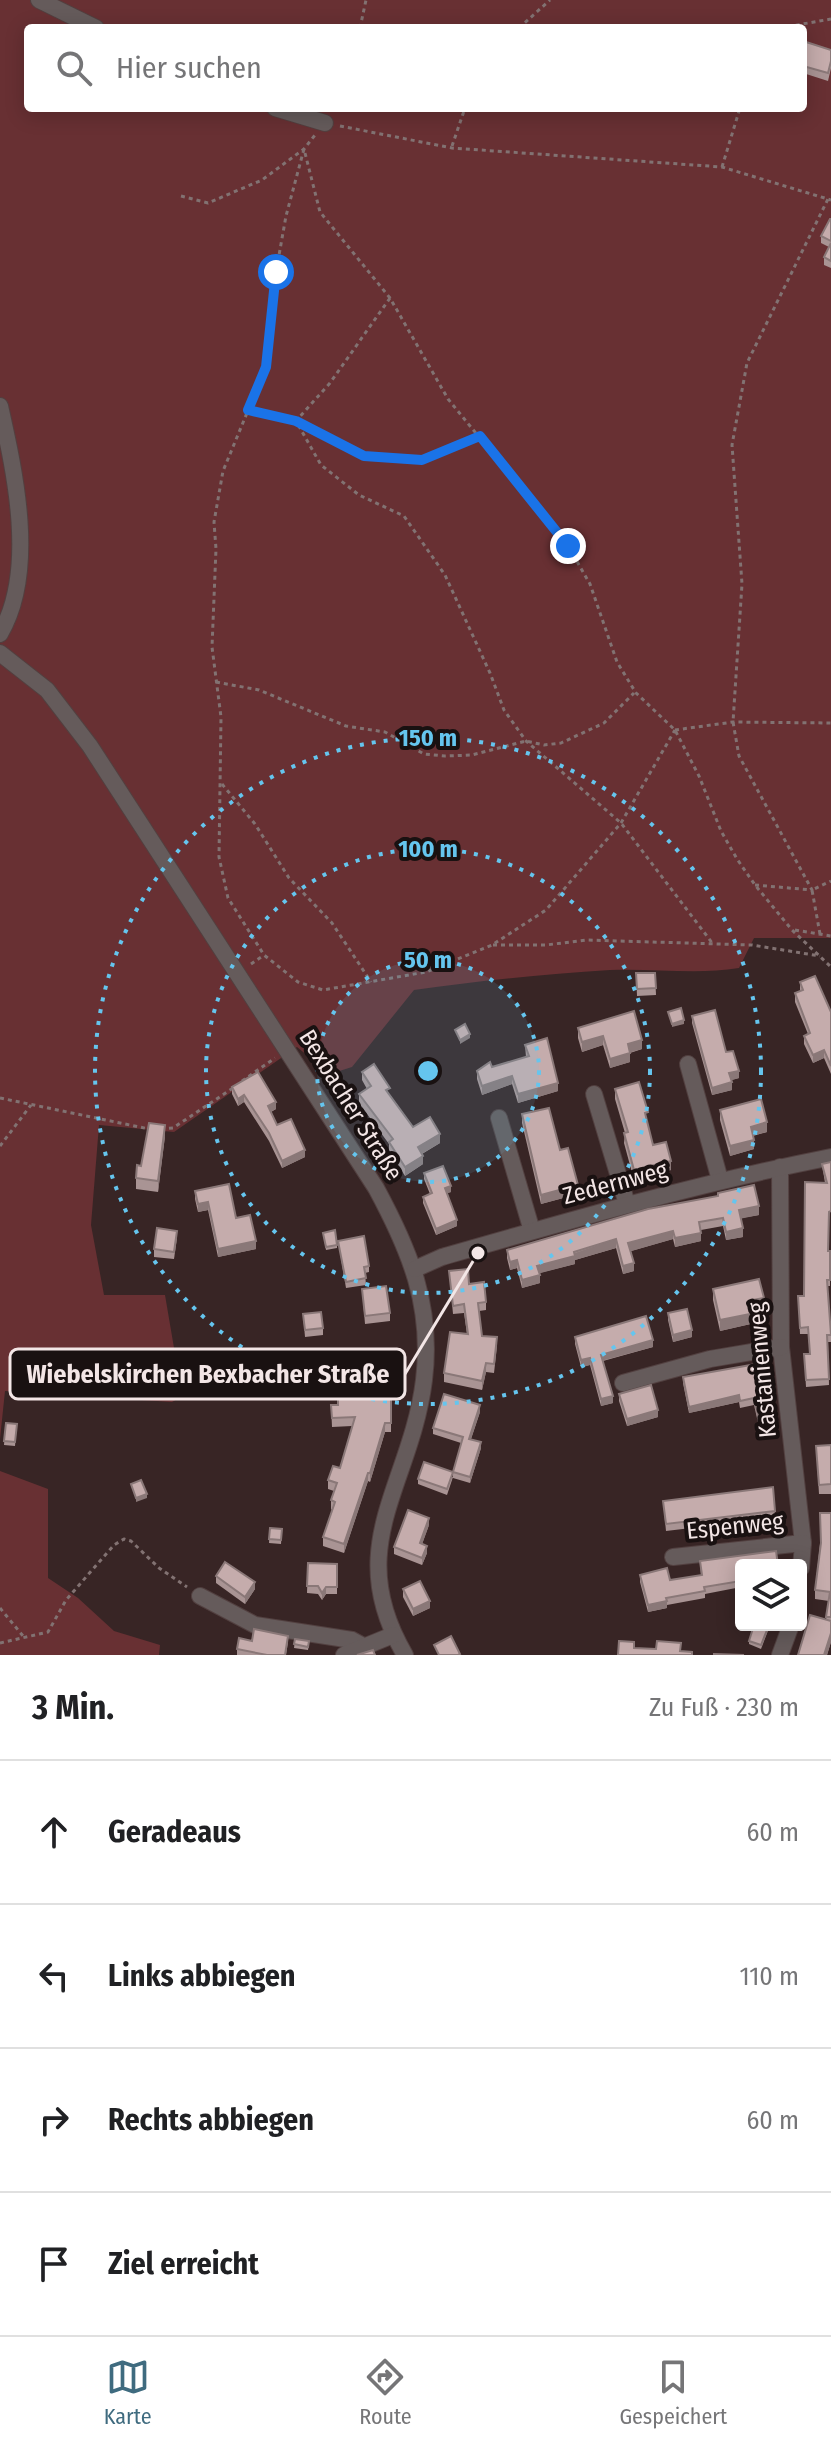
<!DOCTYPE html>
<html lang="de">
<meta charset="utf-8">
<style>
:root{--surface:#fff;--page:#f2f2f2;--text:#202124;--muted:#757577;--line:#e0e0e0;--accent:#3f6b7f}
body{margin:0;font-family:"Fira Sans Condensed",sans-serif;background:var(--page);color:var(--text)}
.controls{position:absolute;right:24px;bottom:24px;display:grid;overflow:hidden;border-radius:8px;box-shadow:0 4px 20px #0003}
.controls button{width:72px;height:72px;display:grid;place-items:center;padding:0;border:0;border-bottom:2px solid var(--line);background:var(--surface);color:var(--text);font:40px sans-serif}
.stop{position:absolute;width:24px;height:24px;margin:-18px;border:6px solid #1a73e8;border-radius:50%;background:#fff}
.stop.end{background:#1a73e8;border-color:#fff;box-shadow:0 2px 8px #0008}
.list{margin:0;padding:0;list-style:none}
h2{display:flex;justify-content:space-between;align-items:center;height:104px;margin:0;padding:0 32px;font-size:34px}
h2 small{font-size:26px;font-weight:400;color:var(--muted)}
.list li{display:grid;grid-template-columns:52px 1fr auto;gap:24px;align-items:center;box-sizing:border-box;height:144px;padding:0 32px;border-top:2px solid var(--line)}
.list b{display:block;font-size:30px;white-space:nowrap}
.list em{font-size:26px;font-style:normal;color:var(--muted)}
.icon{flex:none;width:44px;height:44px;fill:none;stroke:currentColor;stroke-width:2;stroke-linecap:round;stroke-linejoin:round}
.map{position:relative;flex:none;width:831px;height:1655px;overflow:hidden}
.search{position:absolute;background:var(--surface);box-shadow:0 4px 20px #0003;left:24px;right:24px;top:24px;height:88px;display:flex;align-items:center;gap:20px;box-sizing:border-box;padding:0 28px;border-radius:8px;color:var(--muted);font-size:30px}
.sheet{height:680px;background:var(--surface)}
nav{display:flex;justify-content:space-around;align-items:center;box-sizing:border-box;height:112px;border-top:2px solid var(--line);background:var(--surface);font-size:22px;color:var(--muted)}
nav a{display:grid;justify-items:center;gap:4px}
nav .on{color:var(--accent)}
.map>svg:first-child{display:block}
.green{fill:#683033;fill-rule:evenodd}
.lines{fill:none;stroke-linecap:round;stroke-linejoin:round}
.minor-casing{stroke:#524040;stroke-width:18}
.path{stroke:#827272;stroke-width:3;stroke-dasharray:4 4;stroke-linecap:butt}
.minor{stroke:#655b5b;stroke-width:16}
.wall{fill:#a99494}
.shaded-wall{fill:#8a7878}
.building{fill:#c5acac;stroke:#8a7878;stroke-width:2}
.route{stroke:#1a73e8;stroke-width:10}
.ring{fill:none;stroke:#65c5ee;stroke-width:4;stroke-dasharray:4 8}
.labels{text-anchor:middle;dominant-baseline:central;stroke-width:8;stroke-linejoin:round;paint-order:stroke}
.street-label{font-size:24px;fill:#f3e6e6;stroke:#191111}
.centre{fill:#65c5ee;stroke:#191111;stroke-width:4}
.ring-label{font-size:24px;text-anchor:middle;font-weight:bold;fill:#65c5ee;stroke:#191111;stroke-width:8;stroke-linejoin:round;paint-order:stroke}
.leader{fill:none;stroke:#f3e6e6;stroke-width:3}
.callout-dot{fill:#f3e6e6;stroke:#191111;stroke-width:3}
.callout{fill:#191111;stroke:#f3e6e6;stroke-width:3}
.callout-label{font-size:26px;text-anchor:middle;font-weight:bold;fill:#f3e6e6}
</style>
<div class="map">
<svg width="831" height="1655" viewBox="0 0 831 1655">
<rect width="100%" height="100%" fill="#382525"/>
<!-- green -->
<g class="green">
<path d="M0,0H831V938H754L739,968C696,975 653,968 610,970C544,974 479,981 414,990L352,1067L330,1074L297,1047L174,1132L99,1125L91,1225L104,1295H165L181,1389L179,1398L172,1402L5,1391L0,1439ZM28,28H803V108H28Z"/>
<path d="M0,1471L48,1489V1578L78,1598L114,1631L160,1645L159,1655H0Z"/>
</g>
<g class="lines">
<!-- minor casing -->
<g class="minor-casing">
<g id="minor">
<path d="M39,0L96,28"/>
<path d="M275,108L325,123"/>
<path d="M0,406C15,473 37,571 0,634"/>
<path d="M0,653L47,690L90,746L376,1188C410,1251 433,1306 424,1380C411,1486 341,1546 405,1655"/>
<path d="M688,1064L720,1180"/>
<path d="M594,1094L627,1204"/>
<path d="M499,1118L532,1231"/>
<path d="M780,1167L781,1347L803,1543L801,1568"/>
<path d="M415,1269L442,1257C571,1220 699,1183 831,1157"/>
<path d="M623,1383L710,1359L781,1347"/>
<path d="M673,1557L803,1543"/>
<path d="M200,1596L255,1625L352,1640L363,1646"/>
<path d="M344,1655L393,1635"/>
<path d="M780,1655L791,1625"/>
</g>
</g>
<!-- path -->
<g class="path">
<path d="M360,28L366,0"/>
<path d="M519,28L550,0"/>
<path d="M780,28L831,19"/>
<path d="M340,126L452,148L722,167L831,200"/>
<path d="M452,146L465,108"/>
<path d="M304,149L286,216L276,272L266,367L223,471L214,522L216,549L212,647L221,717L219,857L228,898L264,955L298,982L323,990L426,972L492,945L546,910L621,823L675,730"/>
<path d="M305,153L320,212L390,298L448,399L568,546L590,584L617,662L636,693L675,730L699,776L721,831L737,859L755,885L792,930L831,967"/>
<path d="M722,167L740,108"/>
<path d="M181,196L208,203L262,180L304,149L315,135"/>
<path d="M390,298L330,383L296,421L321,465L359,495L404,516L445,575L490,673L504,710L526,741L621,823L713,944"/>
<path d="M248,410L296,421L364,456L422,460L480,436"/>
<path d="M216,682L259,690L346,726L385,732L424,754L445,756L472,755L526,741L544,745L561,743L604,723L634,693"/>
<path d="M675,730L733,722L831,723"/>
<path d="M222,784L255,824L289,878L332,923L371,982"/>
<path d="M755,885L812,890L739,756L733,722L742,584L732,445L747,363L828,199"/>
<path d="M795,930L831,936"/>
<path d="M820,934L812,890L831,881"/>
<path d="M493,945H546L586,940L752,945L820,956"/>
<path d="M251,964L264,955"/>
<path d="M242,1081L275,1058"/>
<path d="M0,1098L149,1129"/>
<path d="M161,1129L173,1128L233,1088"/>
<path d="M0,1146L31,1105"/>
<path d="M0,1608L23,1636"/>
<path d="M0,1643L48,1632L66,1600L114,1545L124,1539L131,1541L159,1568L187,1587"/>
</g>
<!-- minor -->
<use href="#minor" class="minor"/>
</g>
<!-- wall -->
<g class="wall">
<path d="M803,41L831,50V68L828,81L803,73Z"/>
<path d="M831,219V268L824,265V257L829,247L821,243V236Z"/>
<path d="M636,973H655L656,995L637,996Z"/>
<path d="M800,982L831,1012V1074L824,1058L813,1063L804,1044V1036L808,1034L795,1002V993L800,991Z"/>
<path d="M692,1016L726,1052L739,1078L731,1080L732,1090L712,1095L692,1023Z"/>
<path d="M578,1028L642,1049L630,1053V1062L610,1068L603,1045L582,1052L578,1038Z"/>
<path d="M525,1045L558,1091L518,1103L512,1084L482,1095L477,1079V1071L526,1057Z"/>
<path d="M362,1072L390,1095L413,1127L440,1143L422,1154L423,1164L405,1176L389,1150V1144L359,1103V1094L367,1089L362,1080Z"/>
<path d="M232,1087L276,1109L271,1112L277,1125L305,1157L282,1168L269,1141L244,1102L238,1106L232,1094Z"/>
<path d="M615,1089L648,1122H647L653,1145L671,1170L634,1180L624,1143L625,1133L615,1099Z"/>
<path d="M720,1110L767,1132L753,1136L754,1149L730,1156L720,1120Z"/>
<path d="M522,1114L560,1150L578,1194L541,1204L522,1123Z"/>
<path d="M165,1136L158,1192L136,1189V1178Z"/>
<path d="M831,1162L828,1251H830V1286H827L831,1335V1342H828L829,1385L806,1387L804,1354H810L808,1334H800L798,1296H804L825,1183L822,1164Z"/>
<path d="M424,1173L451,1192L447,1193L457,1226L436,1235L423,1203V1197L430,1194L424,1179Z"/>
<path d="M195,1191L256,1249L218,1257L208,1210L198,1212L195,1199Z"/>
<path d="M648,1209L759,1215L741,1218L743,1237L726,1240L723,1226L701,1230V1241L675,1247L673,1239L631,1251L634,1271L623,1274L616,1248L575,1260V1264L539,1273L540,1283L522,1288L517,1268L510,1270L507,1258V1250Z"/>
<path d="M323,1233L337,1245V1248L326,1250Z"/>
<path d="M177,1238L174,1259L154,1257V1249Z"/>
<path d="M338,1241L369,1266V1272L365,1273L366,1285L346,1288Z"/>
<path d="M449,1271L469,1284L486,1302V1310L479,1311L482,1336L497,1346L494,1373L486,1372L482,1390L444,1382V1373L467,1334L464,1313L453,1314Z"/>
<path d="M362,1289L390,1313V1321L365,1324Z"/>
<path d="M713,1289L764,1309L754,1311L755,1323L720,1331L713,1300Z"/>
<path d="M668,1313L692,1337L673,1342L668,1320Z"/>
<path d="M303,1314L323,1328V1335L305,1337Z"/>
<path d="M575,1337L653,1347L603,1361L613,1403L601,1406L590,1365L581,1367L575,1344Z"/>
<path d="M362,1354L398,1389V1398L391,1399V1432H385L370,1482L368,1481L344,1553L323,1546V1537L332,1510L331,1509V1500L334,1491L328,1489V1480L340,1468L352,1426L332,1427L331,1405H338L365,1390Z"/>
<path d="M762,1363L772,1418V1425L759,1427L754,1405L740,1408L739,1402L689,1413L683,1383V1377Z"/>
<path d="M619,1394L658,1417L627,1426L619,1401Z"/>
<path d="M480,1412L471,1439L481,1448L470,1483L453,1478V1472L461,1443L433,1434V1428Z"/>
<path d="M6,1423L17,1424L15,1446L4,1445Z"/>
<path d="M831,1445V1494H819L816,1446Z"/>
<path d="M453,1477L447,1495L418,1484V1479Z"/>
<path d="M773,1487L775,1518L666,1531L663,1501Z"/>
<path d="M831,1513V1642L827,1655H798L826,1620L829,1601L815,1599V1590L820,1544Z"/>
<path d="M429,1525L422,1544L427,1553L422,1565L394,1554V1547Z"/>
<path d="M270,1528L282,1529L281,1544L269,1543Z"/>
<path d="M700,1561L741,1565V1587L705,1594V1598L667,1605V1608L648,1612L640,1582V1575L670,1580L701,1576Z"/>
<path d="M308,1563L337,1564V1594H326L322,1600L318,1594L307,1593Z"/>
<path d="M216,1576L255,1589L245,1604L216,1583Z"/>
<path d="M403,1589L430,1608L413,1616L403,1597Z"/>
<path d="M769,1628L761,1649L749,1644V1641Z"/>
<path d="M295,1639L309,1641L308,1650L294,1648Z"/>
<path d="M288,1642L286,1655H237V1649Z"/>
</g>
<!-- shaded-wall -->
<g class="shaded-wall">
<path d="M684,1020V1024L672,1027V1024Z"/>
<path d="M470,1034V1038L460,1044V1040Z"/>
<path d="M603,1036V1045L582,1052V1042Z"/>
<path d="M642,1040V1049L628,1053V1044Z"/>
<path d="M824,1050V1058L813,1063V1055Z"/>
<path d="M630,1053V1062L610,1068V1059Z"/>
<path d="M739,1071V1078L729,1081V1073Z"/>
<path d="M512,1076V1084L482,1095V1086Z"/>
<path d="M732,1082V1090L712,1095V1088Z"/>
<path d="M558,1083V1091L518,1103V1094Z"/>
<path d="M244,1095V1102L238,1106V1099Z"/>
<path d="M276,1102V1109L268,1113V1106Z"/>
<path d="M767,1122V1132L751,1136V1127Z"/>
<path d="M165,1125V1136L158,1192V1181Z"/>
<path d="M440,1134V1143L418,1156V1147Z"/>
<path d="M754,1140V1149L730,1156V1146Z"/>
<path d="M305,1150V1157L282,1168V1161Z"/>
<path d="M423,1156V1164L405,1176V1167Z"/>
<path d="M671,1161V1170L634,1180V1170Z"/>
<path d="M578,1185V1194L541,1204V1195Z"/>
<path d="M451,1186V1192L445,1194V1188Z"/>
<path d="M208,1202V1210L198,1212V1204Z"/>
<path d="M759,1206V1215L739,1219V1210Z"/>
<path d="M457,1220V1226L436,1235V1229Z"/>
<path d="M743,1228V1237L726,1240V1232Z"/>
<path d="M673,1231V1239L628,1252V1243Z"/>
<path d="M701,1233V1241L675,1247V1238Z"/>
<path d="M616,1239V1248L575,1260V1264L537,1274V1266Z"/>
<path d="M256,1241V1249L218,1257V1249Z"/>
<path d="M517,1260V1268L510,1270V1262Z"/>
<path d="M634,1263V1271L623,1274V1266Z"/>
<path d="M540,1275V1283L522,1288V1280Z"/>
<path d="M764,1298V1309L752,1311V1300Z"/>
<path d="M755,1313V1323L720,1331V1320Z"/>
<path d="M692,1330V1337L673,1342V1335Z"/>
<path d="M653,1340V1347L601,1361V1355Z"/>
<path d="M590,1358V1365L581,1367V1360Z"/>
<path d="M486,1363V1372L482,1390V1381Z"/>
<path d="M739,1395V1402L689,1413V1407Z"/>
<path d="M613,1396V1403L601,1406V1399Z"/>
<path d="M480,1405V1412L469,1445V1439Z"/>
<path d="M658,1410V1417L627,1426V1419Z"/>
<path d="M385,1423V1432L370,1482V1473Z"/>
<path d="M481,1442V1448L470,1483V1477Z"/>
<path d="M368,1473V1481L344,1553V1544Z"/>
<path d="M147,1494V1498L136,1502V1498Z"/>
<path d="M429,1518V1525L420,1550V1543Z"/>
<path d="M427,1546V1553L422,1565V1558Z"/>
<path d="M255,1582V1589L245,1604V1597Z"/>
<path d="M326,1587V1594L322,1600V1593Z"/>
<path d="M430,1601V1608L413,1616V1609Z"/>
<path d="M667,1601V1608L648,1612V1605Z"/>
<path d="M831,1633V1642L827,1655H824Z"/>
</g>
<!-- building -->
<g class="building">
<path d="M803,41L831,50V61L828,73L803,66Z"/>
<path d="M830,219H831V241L821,236Z"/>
<path d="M831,243V261L824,257Z"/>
<path d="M636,973H655L656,988L637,989Z"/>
<path d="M815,976L831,1012V1066L824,1050L813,1055L804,1036L810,1033L795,993L803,990L800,982Z"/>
<path d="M681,1008L684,1020L672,1024L668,1012Z"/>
<path d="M715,1010L726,1052L733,1051L739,1071L729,1073L732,1082L712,1088L692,1016Z"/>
<path d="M634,1011L642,1040L628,1044L630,1053L610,1059L603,1036L582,1042L578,1028Z"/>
<path d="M465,1024L470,1034L460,1040L455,1030Z"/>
<path d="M547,1038L558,1083L518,1094L512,1076L482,1086L477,1071L490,1062L492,1067L529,1056L525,1045Z"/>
<path d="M374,1064L390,1088L386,1090L413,1127L430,1117L440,1134L418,1147L423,1156L405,1167L389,1142L393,1139L359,1094L371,1086L362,1072Z"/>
<path d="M258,1072L276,1102L268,1106L277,1125L291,1119L305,1150L282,1161L269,1133L244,1095L238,1099L232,1087Z"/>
<path d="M639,1082L648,1112L645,1113L653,1145L666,1142L671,1161L634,1170L624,1133L628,1132L615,1089Z"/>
<path d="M761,1099L767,1122L751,1127L754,1140L730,1146L720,1110Z"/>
<path d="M549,1108L560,1150L568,1148L578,1185L541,1195L522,1114Z"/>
<path d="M149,1123L165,1125L158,1181L136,1178L137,1165L141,1166Z"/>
<path d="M831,1162V1211L829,1212L828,1251H830V1280H827L831,1335H827L829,1379L806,1380L804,1354H810L808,1327L800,1328L798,1296H804L805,1182L827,1183L822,1164Z"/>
<path d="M443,1166L451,1186L445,1188L457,1220L436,1229L423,1197L432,1193L424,1173Z"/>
<path d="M229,1184L236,1218L250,1215L256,1241L218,1249L208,1202L198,1204L195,1191Z"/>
<path d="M754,1185L759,1206L739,1210L743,1228L726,1232L723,1218L699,1222L701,1233L675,1238L673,1231L628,1243L634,1263L623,1266L616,1239L574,1252L575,1256L537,1266L540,1275L522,1280L517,1260L510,1262L507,1250L648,1209L718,1196V1193Z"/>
<path d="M157,1228L177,1231L174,1252L154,1249Z"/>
<path d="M335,1230L337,1245L326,1247L323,1233Z"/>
<path d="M364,1236L369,1266L364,1267L366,1278L346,1282L338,1241Z"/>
<path d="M468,1269L469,1284L484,1282L486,1302L478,1303L482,1336L497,1337L494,1364L486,1363L482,1381L444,1373L450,1332L468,1334L464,1304L453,1306L449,1271Z"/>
<path d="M759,1279L764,1298L752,1300L755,1313L720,1320L713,1289Z"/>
<path d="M386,1286L390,1313L365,1316L362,1289Z"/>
<path d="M687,1309L692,1330L673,1335L668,1313Z"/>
<path d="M321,1312L323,1328L305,1330L303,1314Z"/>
<path d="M646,1316L653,1340L601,1355L613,1396L601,1399L590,1358L581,1360L575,1337Z"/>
<path d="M394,1350L398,1389L391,1390V1423H385L370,1473H368L344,1544L323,1537L335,1502L331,1500L337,1483L328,1480L333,1466L340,1468L355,1417L332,1418L331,1405H338V1392L366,1390L362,1354Z"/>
<path d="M762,1363L772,1418L759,1420L754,1398L740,1401L739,1395L689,1407L683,1377Z"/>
<path d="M651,1385L658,1410L627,1419L619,1394Z"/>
<path d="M444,1394L480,1405L469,1439L481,1442L470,1477L453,1472L463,1437L433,1428Z"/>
<path d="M6,1423L17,1424L15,1442L4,1441Z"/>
<path d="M831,1445V1484L819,1485L816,1446Z"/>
<path d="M424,1462L453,1472L447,1489L418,1479Z"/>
<path d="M141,1480L147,1494L136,1498L131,1484Z"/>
<path d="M773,1487L775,1511L666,1524L663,1501Z"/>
<path d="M408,1510L429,1518L420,1543L427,1546L422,1558L394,1547Z"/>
<path d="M820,1513H831V1617H826L830,1592L815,1590L821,1543Z"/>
<path d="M270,1528L282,1529L281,1540L269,1539Z"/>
<path d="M776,1551L778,1565H741V1581L704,1587L705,1591L666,1598L667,1601L648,1605L640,1575L667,1568L670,1580L702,1575L700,1561Z"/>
<path d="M225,1562L255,1582L245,1597L216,1576Z"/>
<path d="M308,1563L337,1564V1587H326L322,1593L318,1586H307Z"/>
<path d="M420,1581L430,1601L413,1609L403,1589Z"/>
<path d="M810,1615L831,1621V1633L824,1655H798Z"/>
<path d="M754,1625H769L761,1645L749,1641Z"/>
<path d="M254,1629L288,1636L285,1655H267L237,1649L239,1638L252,1641Z"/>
<path d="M451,1636L460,1654L458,1655H439L434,1645Z"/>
<path d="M295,1639L309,1641L308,1647L294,1644Z"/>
<path d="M619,1641L634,1642V1648L656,1649L657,1641L681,1643L680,1651L692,1652V1655H618Z"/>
<path d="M373,1650L375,1655H357Z"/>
<path d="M714,1654L744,1655H714Z"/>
</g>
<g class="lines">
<!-- route -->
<path class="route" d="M276,272L266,367L248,410L296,421L364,456L422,460L480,436L568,546"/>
</g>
<!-- distance rings -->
<circle cx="428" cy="1071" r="111" fill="#65c5ee" fill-opacity=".12"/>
<g class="ring">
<circle cx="428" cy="1071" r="111"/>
<circle cx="428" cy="1071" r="222"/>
<circle cx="428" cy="1071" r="333"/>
</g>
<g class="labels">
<!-- street labels -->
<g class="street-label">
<text transform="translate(351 1105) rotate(58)">Bexbacher Straße</text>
<text transform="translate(615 1183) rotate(-15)">Zedernweg</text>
<text transform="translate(762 1370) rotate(-95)">Kastanienweg</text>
<text transform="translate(735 1526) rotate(-6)">Espenweg</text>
</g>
</g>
<circle cx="428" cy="1071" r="12" class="centre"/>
<g class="ring-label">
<text x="428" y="746">150 m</text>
<text x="428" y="857">100 m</text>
<text x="428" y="968">50 m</text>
</g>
<!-- callouts -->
<path class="leader" d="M478 1253L405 1374"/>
<circle class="callout-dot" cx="478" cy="1253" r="8"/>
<rect class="callout" x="10" y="1349" width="395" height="50" rx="8"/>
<g class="callout-label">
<text x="208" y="1383">Wiebelskirchen Bexbacher Straße</text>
</g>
</svg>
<div class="controls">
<button><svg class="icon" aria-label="layers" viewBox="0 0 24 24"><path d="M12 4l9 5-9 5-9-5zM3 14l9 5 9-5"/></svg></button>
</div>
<div class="stop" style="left:276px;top:272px"></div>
<div class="stop end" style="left:568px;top:546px"></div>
<div class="search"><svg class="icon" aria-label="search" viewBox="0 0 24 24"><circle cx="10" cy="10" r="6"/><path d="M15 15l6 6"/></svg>Hier suchen</div>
</div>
<section class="sheet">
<h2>3 Min.<small>Zu Fuß · 230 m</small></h2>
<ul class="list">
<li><svg class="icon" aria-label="ahead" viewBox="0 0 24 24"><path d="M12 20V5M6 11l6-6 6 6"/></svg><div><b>Geradeaus</b></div><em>60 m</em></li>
<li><svg class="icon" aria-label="left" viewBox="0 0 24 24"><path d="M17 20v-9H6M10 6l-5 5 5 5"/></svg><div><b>Links abbiegen</b></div><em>110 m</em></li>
<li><svg class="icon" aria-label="right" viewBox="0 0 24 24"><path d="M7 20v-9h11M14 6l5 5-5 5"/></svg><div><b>Rechts abbiegen</b></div><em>60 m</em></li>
<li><svg class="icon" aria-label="arrive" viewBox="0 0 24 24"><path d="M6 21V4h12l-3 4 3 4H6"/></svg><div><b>Ziel erreicht</b></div></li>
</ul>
</section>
<nav>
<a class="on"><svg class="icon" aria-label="map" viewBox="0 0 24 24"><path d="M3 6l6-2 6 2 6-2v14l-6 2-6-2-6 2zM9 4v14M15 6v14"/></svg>Karte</a>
<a><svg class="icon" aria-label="directions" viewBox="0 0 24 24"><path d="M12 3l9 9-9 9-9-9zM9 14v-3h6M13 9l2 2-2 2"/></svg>Route</a>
<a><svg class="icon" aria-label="saved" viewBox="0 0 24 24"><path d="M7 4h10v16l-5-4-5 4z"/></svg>Gespeichert</a>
</nav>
